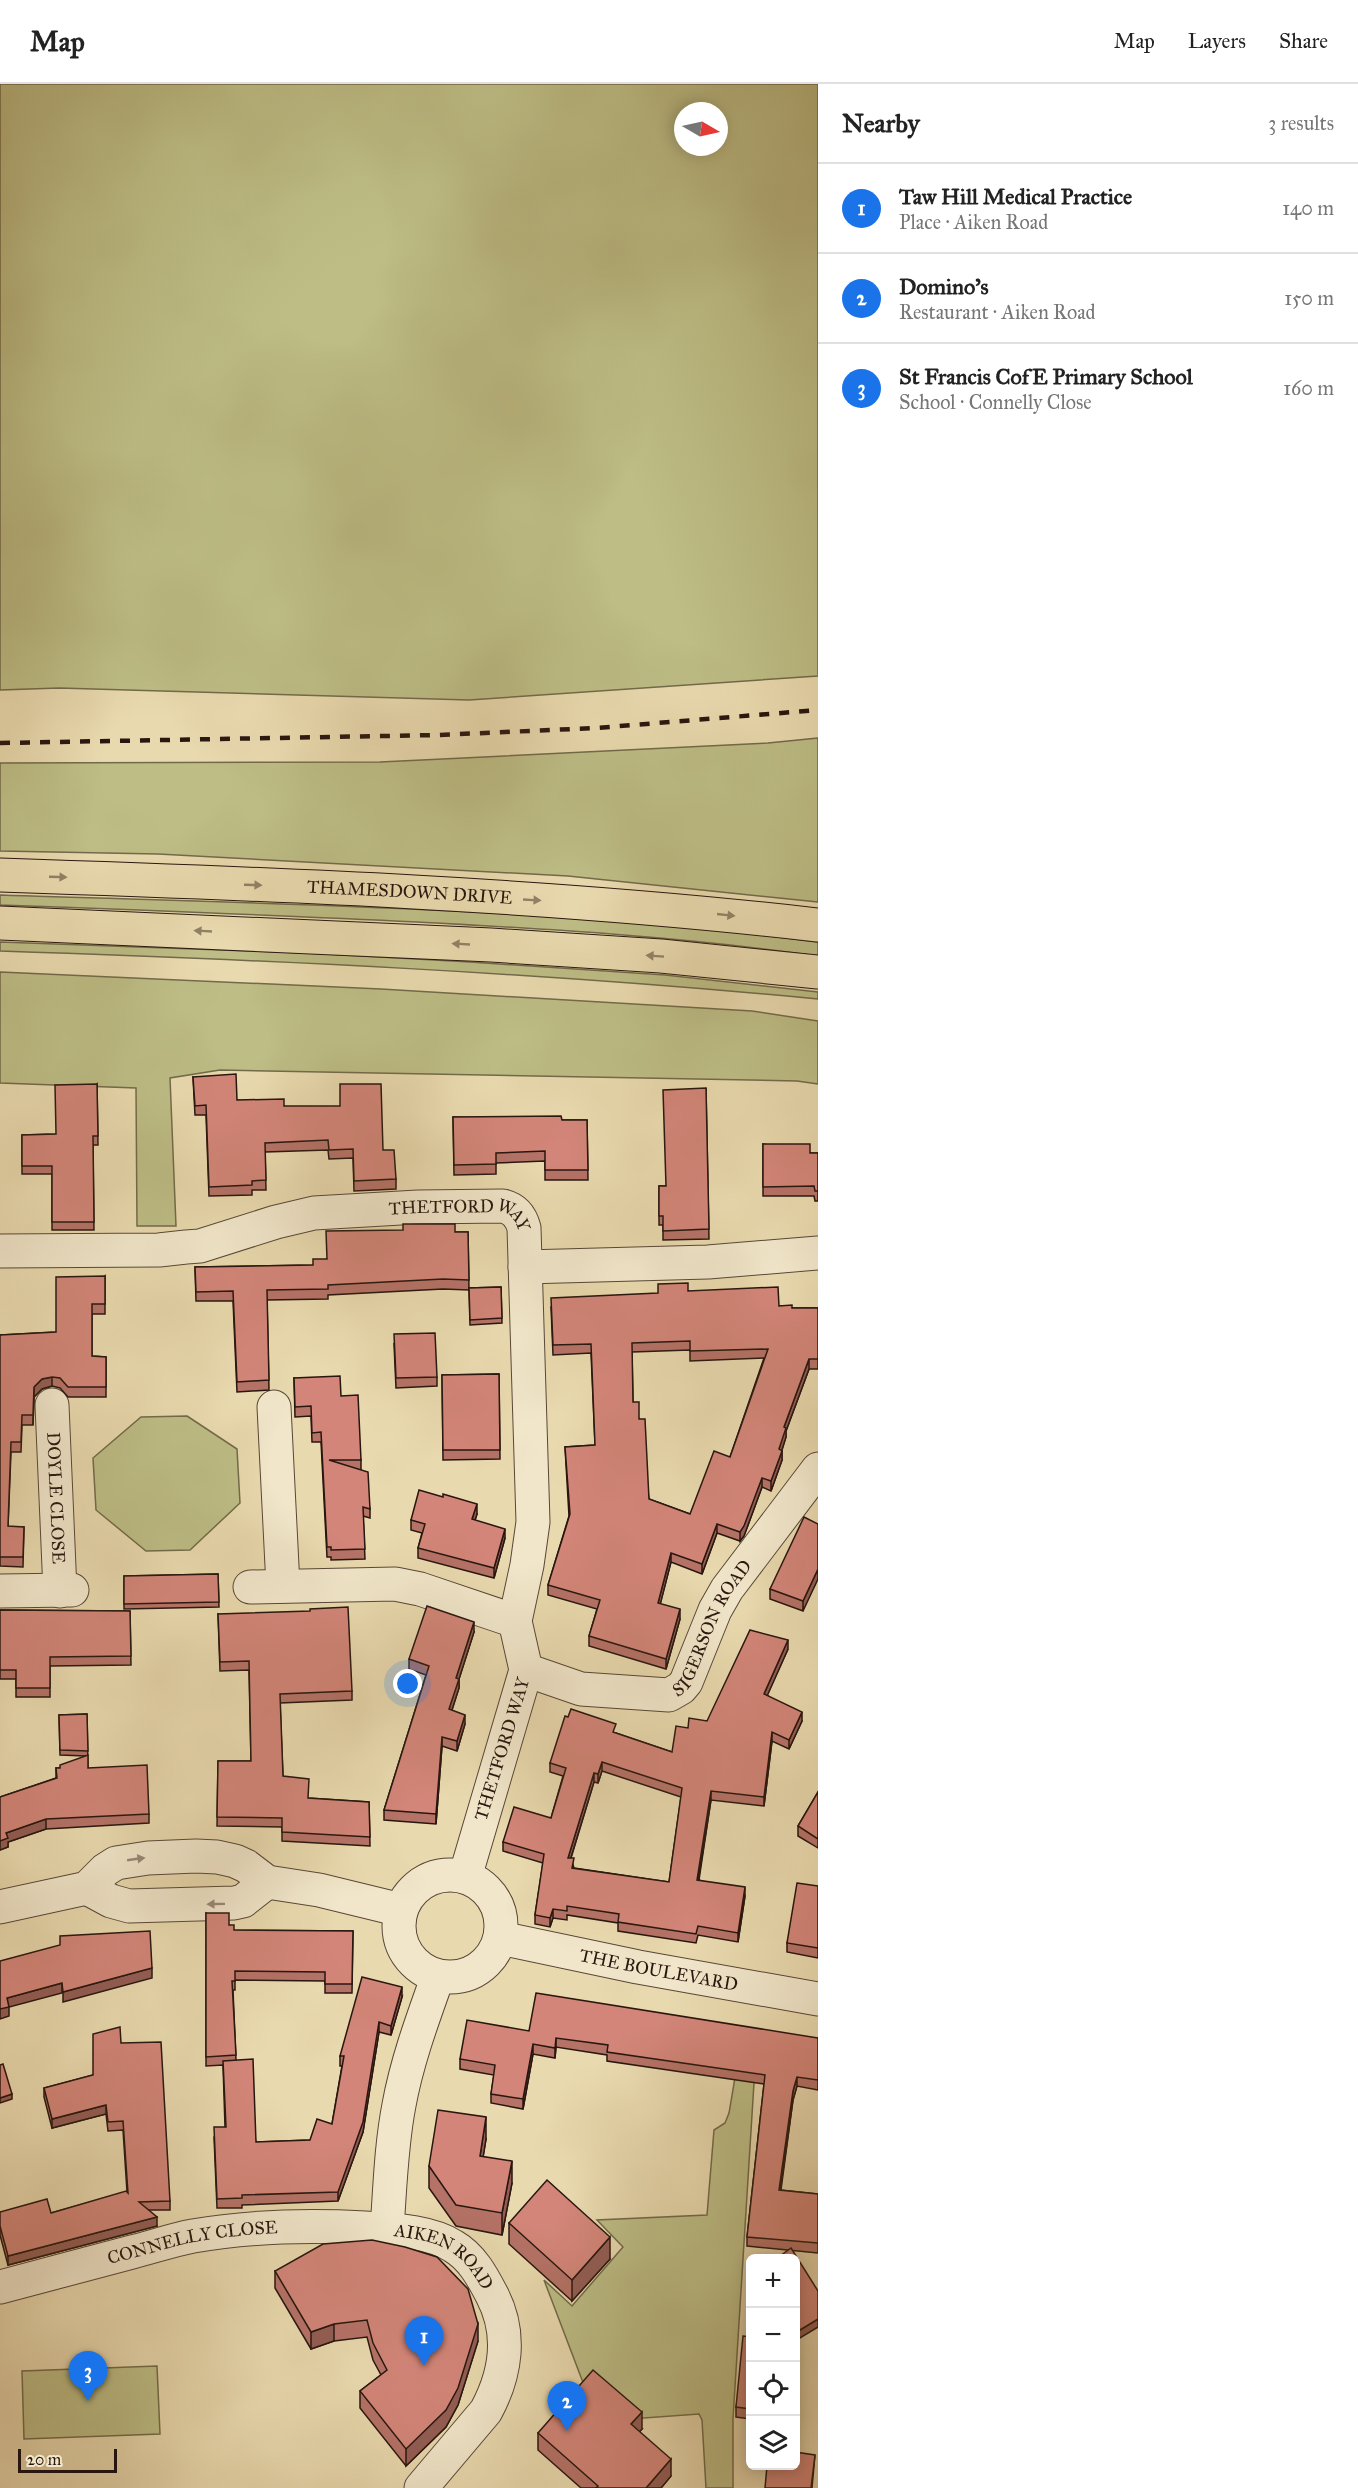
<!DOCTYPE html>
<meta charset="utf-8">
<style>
:root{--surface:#fff;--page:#f2f2f2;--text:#222;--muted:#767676;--line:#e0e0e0;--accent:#1a73e8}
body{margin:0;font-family:"IM FELL Great Primer",serif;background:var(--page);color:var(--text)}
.controls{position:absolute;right:18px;bottom:18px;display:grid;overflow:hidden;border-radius:9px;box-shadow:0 3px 15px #0003}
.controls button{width:54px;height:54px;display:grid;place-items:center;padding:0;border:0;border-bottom:2px solid var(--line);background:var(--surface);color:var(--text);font:30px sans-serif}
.compass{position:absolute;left:674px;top:18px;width:54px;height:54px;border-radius:50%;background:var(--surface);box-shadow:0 3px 15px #0003;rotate:99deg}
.scale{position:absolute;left:18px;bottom:15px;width:99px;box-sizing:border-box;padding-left:6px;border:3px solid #28160f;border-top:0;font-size:16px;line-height:21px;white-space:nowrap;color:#28160f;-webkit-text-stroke:4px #f1e6ca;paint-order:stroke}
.you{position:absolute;left:408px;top:1600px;width:21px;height:21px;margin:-15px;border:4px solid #fff;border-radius:50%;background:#1a73e8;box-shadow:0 0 0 9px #1a73e833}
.badge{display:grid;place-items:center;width:39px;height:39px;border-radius:50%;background:var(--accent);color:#fff;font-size:20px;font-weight:700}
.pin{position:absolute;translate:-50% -50px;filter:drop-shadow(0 2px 3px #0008)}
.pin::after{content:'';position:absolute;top:32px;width:21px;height:18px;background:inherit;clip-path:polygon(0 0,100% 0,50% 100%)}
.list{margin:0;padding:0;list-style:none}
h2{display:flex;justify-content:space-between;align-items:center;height:78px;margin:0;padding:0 24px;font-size:26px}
h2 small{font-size:20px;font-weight:400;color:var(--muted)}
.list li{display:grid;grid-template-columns:39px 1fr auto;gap:18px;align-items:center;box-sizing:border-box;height:90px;padding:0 24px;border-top:2px solid var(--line)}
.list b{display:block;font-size:22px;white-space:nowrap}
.list p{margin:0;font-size:20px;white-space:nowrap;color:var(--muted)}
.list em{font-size:20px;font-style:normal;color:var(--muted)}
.icon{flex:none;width:33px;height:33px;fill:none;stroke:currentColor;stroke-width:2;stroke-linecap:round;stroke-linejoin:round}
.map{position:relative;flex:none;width:818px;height:2404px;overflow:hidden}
header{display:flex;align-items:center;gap:36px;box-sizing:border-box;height:84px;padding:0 30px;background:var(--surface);border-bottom:2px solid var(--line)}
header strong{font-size:28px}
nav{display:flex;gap:33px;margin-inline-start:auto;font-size:21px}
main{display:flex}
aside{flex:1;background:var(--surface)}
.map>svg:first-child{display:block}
.green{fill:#bdbd85;stroke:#726a4a;stroke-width:1.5;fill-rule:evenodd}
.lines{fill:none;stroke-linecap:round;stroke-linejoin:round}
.minor-casing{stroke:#584737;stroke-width:35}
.major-casing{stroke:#28160f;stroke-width:35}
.minor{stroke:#f1e6ca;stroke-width:33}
.major{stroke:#e9d9ae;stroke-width:33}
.rail{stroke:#28160f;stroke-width:4.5;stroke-dasharray:10 10;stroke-linecap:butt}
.wall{fill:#b57267;stroke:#28160f;stroke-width:1.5;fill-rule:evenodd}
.shaded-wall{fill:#935d54;stroke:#28160f;stroke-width:1.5}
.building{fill:#d28578;stroke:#28160f;stroke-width:1.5;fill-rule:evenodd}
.oneway{fill:#928166}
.oneway2{fill:#978876}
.labels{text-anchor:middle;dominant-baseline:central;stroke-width:6;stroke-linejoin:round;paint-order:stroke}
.street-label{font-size:18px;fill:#28160f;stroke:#f1e6ca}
</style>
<header>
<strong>Map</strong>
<nav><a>Map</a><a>Layers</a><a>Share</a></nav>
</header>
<main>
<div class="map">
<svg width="818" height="2404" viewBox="0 0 818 2404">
<rect width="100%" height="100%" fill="#e9d9ae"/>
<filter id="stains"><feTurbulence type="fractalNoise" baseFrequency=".00333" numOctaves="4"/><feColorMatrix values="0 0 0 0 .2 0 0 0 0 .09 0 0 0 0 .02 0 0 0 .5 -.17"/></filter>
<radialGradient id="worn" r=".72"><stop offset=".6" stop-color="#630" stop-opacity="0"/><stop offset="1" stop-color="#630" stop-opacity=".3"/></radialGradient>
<!-- green -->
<g class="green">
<path d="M0,0H818V592L469,616L59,604L0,606ZM683,27H719V63H683Z"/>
<path d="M818,654V818L568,792L158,770L0,767V679L380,678L768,659Z"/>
<path d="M0,811C272,820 547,823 818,858V872C685,853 551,845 416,838C278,831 139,826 0,821Z"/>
<path d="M0,858L307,869L470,878L665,891L818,908V915C546,889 273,876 0,867Z"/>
<path d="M0,888L381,905L752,927L818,937V1000L797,997L220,986L170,994L176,1142H137L136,1004L0,999Z"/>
<path d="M187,1332L237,1365L240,1419L190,1466L146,1467L96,1426L93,1374L141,1333Z"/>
<path d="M741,1958L758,1961L754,1999L733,2335V2404H706L702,2336L699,2330L630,2335L587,2309L544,2196L572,2222L623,2163L597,2136L707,2131L714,2046L725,2039L729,2029Z"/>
<path d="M157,2282L160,2350L24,2355L22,2287Z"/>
</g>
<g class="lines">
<!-- minor casing -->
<g class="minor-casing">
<g id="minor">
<path id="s1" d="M0,1167L159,1166L186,1163L200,1162L276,1138L314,1129L418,1123L503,1122C515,1125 521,1133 524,1144L533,1438L527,1481L515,1537L526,1586L465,1793"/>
<path d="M525,1183L708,1178L818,1169"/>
<path id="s2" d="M52,1321L60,1507"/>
<path d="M274,1323L283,1502"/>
<path d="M250,1503L395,1500L420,1505L515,1537"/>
<path d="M0,1507L72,1506"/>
<path id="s3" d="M526,1586L581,1605L669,1611L681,1604L686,1598L715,1526L727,1505L818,1385"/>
<circle cx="450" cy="1842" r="51"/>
<path d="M87,1804L111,1817L129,1822L234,1819L243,1817L267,1798"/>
<path d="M0,1823L87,1804L105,1786L116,1779L148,1774L196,1772L217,1773L235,1777L246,1782L267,1798L319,1806L401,1826"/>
<path id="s4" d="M500,1854L638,1883L818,1915"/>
<path d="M387,2145C390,2104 391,2062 399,2021C407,1977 423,1934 438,1892"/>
<path id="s5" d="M0,2203C44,2191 88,2180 132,2168C152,2163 172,2156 193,2152C250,2142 307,2141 365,2144C393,2146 429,2147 453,2162C472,2173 482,2192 492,2211C512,2249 506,2290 486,2327L421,2404"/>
</g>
</g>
<!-- major casing -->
<g class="major-casing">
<g id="major">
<path id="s6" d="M0,791C273,800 547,810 818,841"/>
<path d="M0,839L491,861L661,872L818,888"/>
</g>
</g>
<!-- minor -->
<use href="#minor" class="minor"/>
<!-- major -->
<use href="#major" class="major"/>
<!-- rail -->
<path class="rail" d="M0,659L438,651L596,644L818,626"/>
</g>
<!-- wall -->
<g class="wall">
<path d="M193,993L237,1016L284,1022L383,1066L396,1095V1105L354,1107L353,1074L329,1075L328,1066L265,1068L266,1106H252V1111L209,1112L206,1031H195Z"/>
<path d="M97,1000L98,1061H93L94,1146H52V1090H22V1051L56,1050Z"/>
<path d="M706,1004L709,1155L663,1156V1141H659V1102H666Z"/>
<path d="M453,1033L562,1036H587L588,1096H545V1077L496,1079V1090L454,1091Z"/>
<path d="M763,1060L810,1069H818V1117H815L814,1112H763Z"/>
<path d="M455,1148H468L469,1206L443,1205L328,1211V1215L267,1216L269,1306L237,1308L233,1217H196L195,1183L313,1181L327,1175Z"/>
<path d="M105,1192V1230H92V1272L106,1273V1313H68L60,1304L52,1302L42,1305L34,1313L33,1341H22L21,1368H11L8,1443H24L23,1483L0,1482V1251L56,1248Z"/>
<path d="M501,1203L502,1239L470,1241L469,1204Z"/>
<path d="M688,1207L792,1224H818V1285H809L786,1347V1353L782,1366V1376L771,1407L762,1403L744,1452L740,1457L717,1449L702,1490L671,1478L660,1520L680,1535L666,1585L589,1562V1552L597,1525L548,1511V1501L569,1432L565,1363L595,1361L591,1269L553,1271L551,1223ZM690,1266V1277L764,1274L730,1373L690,1430L649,1415L639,1335L633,1318L632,1268Z"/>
<path d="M394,1260L437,1293V1302L396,1304Z"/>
<path d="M499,1290L500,1375L443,1376L442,1291Z"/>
<path d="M294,1294L341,1312L361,1376V1386L370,1425V1434L363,1432L365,1475L331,1476V1473H327L321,1358H312L311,1332L295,1333Z"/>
<path d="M477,1430L475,1436L505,1454L494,1494L418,1474V1464L422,1449L411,1446V1436Z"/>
<path d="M818,1440L803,1527L770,1515V1505Z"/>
<path d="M218,1490L219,1523L124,1525V1492Z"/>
<path d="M0,1526L130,1527L131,1581L50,1582V1613H16V1595H0Z"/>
<path d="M218,1530L352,1607V1616L280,1619L283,1692L308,1714L369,1718L370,1762L282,1757V1743L217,1742L218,1677H251L249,1586L220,1587Z"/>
<path d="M474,1548L459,1595V1604L452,1626L465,1640L457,1667L442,1662L436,1740L384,1736V1726L426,1591L409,1585V1575Z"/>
<path d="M788,1565L767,1611L802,1637L789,1665L772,1657L764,1722L711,1716L699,1796L745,1812L738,1858L698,1851L696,1859L618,1847V1839L567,1831V1836L553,1834L550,1843L535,1840V1831L543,1779L503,1767V1758L551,1734L563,1692L550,1688V1679L616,1649L672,1668L688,1644L707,1637ZM602,1687L681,1713L669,1798L574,1784L571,1774L594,1698L598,1699Z"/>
<path d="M87,1630L88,1684L149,1730V1739L46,1745L8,1758V1763L0,1766V1713L56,1694V1684H60L86,1672L60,1671L59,1631Z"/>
<path d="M818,1708V1764L798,1752V1742Z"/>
<path d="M818,1802V1874L787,1868V1859Z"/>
<path d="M206,1829L229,1841L234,1846L353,1847L352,1909H325V1897L235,1896V1906H233L236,1976L256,2058L310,2056L332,2040L342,1982H340V1972L402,1913L391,1951L379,1948L363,2048L338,2117L242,2121V2124H217L214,2053L225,2043L223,1981L206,1982Z"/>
<path d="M529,1947L818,1954V2006L797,2002L793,2016L781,2106L818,2110V2169L747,2162V2153L764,2000L607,1977V1971L556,1963L555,1974L533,1970L523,2025L491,2019V2010L494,1991L460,1985V1975Z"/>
<path d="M121,1959L170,2117V2126H149L157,2142L8,2181L0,2151V2128L51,2129L127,2108L123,2046L108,2047L106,2030L52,2044L44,2013V2004L93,1991Z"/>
<path d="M486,2055L483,2072L512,2099L502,2151L456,2142L429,2104V2082Z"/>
<path d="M509,2139L610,2175L572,2217L509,2160Z"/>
<path d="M275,2187L478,2257L458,2321L446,2343L406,2382L360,2324V2307L381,2291L373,2276L367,2253L334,2257L311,2265L275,2204Z"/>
<path d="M750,2193V2206L748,2203V2194Z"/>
<path d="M750,2253V2335L736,2333V2323Z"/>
<path d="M642,2345L639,2348L671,2392L661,2404H581L538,2366V2349Z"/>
</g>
<!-- shaded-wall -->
<g class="shaded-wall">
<path d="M809,1275V1285L786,1347V1353L779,1375V1365L784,1343Z"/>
<path d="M52,1293V1302L42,1305L34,1313L33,1341L34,1303L42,1295Z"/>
<path d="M782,1367V1376L771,1407V1397Z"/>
<path d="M762,1394V1403L744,1452L740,1457V1448Z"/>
<path d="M477,1420V1430L472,1445V1435Z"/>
<path d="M717,1440V1449L702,1490V1480Z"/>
<path d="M505,1445V1454L494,1494V1484Z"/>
<path d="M671,1469V1478L658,1529V1519Z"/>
<path d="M818,1485V1495L803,1527V1517Z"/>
<path d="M680,1525V1535L666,1585V1575Z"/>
<path d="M474,1538V1548L459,1595V1604L449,1635V1625L456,1594Z"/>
<path d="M788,1556V1565L764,1619V1610Z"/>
<path d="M802,1628V1637L789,1665V1656Z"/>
<path d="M465,1631V1640L457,1667V1657Z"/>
<path d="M772,1648V1657L764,1722V1713Z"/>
<path d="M442,1653V1662L436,1740V1730Z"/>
<path d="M602,1678V1687L598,1699V1690Z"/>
<path d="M594,1689V1698L568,1783V1774Z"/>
<path d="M711,1707V1716L697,1805V1796Z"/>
<path d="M46,1735V1745L8,1758V1763L0,1766V1757L6,1749Z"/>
<path d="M745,1803V1812L738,1858V1849Z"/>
<path d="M553,1825V1834L550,1843V1834Z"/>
<path d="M152,1884V1894L63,1918V1908Z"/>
<path d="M62,1899V1909L9,1923V1932L0,1935V1925L7,1914Z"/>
<path d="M402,1903V1913L391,1951V1942Z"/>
<path d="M379,1938V1948L363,2048L338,2117V2108Z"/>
<path d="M556,1954V1963L555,1974V1964Z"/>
<path d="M533,1960V1970L523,2025V2015Z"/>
<path d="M797,1993V2002L793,2016L779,2116V2106L793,2007Z"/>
<path d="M12,2010V2015L0,2019V2014Z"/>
<path d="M106,2021V2030L52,2044V2035Z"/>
<path d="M486,2033V2055L480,2093V2072Z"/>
<path d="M512,2077V2099L502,2151V2129Z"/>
<path d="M157,2133V2142L8,2181V2172Z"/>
<path d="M610,2153V2175L572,2217V2196Z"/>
<path d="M818,2235V2243L795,2257V2249Z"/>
<path d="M334,2240V2257L311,2265V2248Z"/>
<path d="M478,2240V2257L458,2321L446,2343L406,2382V2365Z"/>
<path d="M642,2328V2345L631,2357V2340Z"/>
<path d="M815,2371L812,2404H811Z"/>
<path d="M671,2375V2392L661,2404H646Z"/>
</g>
<!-- building -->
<g class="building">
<path d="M236,990L237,1016L284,1015V1022H340V1000H381L383,1066H394L396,1095L354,1097L353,1065L329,1066L328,1056L265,1059L266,1096L252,1097V1101L209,1103L206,1021L195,1022L193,993Z"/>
<path d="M97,1000L98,1052H93L94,1138H52V1082H22V1051L56,1050L55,1001Z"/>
<path d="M706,1004L709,1145L663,1147V1132H659V1102H666L663,1006Z"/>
<path d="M561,1032L562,1036H587L588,1086H545V1067L496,1069V1080L454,1081L453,1033Z"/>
<path d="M763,1060H810V1069H818V1107H815L814,1102L763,1103Z"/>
<path d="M403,1140H455V1148H468L469,1196L443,1195L328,1201V1205L267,1206L269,1296L237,1298L233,1207L196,1208L195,1183L313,1181V1175H327L326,1147L403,1146Z"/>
<path d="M105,1192V1220H92V1272L106,1273V1303H68L60,1294L52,1293L42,1295L34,1303L33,1331H22L21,1358H11L8,1442L24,1443L23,1473H0V1251L56,1248V1193Z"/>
<path d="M688,1199V1207L778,1203L779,1222L792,1221V1224H818V1275H809L784,1343L786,1344L779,1365L782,1367L771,1397L762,1394L744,1442L740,1448L717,1440L702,1480L671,1469L658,1519L680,1525L666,1575L589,1552L600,1516L548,1501L570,1430L565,1363L595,1361L591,1260L553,1261L551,1214L658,1209V1200ZM690,1257V1267L768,1265L730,1373L714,1367L690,1430L649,1415L645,1335H639V1318H633L632,1259Z"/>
<path d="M501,1203L502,1234L470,1236L469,1204Z"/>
<path d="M435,1249L437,1293L396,1294L394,1250Z"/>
<path d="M499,1290L500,1366H443L442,1291Z"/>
<path d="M340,1292L341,1312L358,1311L361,1376H329L368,1388L370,1425L363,1423L365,1465L331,1466V1463H327L321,1348L312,1349L311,1322L295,1323L294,1294Z"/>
<path d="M419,1406L443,1413V1410L477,1420L472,1435L505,1445L494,1484L418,1464L425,1440L411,1436Z"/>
<path d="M804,1433L818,1440V1485L803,1517L770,1505Z"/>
<path d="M218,1490L219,1518L124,1520V1492Z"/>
<path d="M427,1522L474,1538L456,1594L459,1595L449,1625L465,1631L457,1657L442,1653L436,1730L384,1726L429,1582L409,1575Z"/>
<path d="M348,1523L352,1607L280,1610L283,1692L309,1695L308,1714L369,1718L370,1753L282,1748V1734L217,1733L218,1677H251L249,1577L220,1578L218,1530L310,1527V1525Z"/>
<path d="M0,1526L130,1527L131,1572L50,1573V1604H16V1586H0Z"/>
<path d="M750,1546L788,1556L764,1610L802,1628L789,1656L772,1648L764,1713L711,1707L697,1796L745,1803L738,1849L698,1842L696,1850L618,1838L619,1830L567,1822V1827L553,1825L550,1834L535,1831L544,1770L503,1758L514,1723L551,1734L566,1684L550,1679L565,1632L568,1633L571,1625L616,1640L613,1648L672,1668L676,1642L688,1644L689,1634L707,1637ZM602,1678L682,1704L669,1798L572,1784L574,1774H568L594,1689L598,1690Z"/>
<path d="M87,1630L88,1667L60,1666L59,1631Z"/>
<path d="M88,1671V1684L147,1681L149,1730L46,1735L6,1749L8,1754L0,1757V1713L57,1694L56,1684H60V1681Z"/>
<path d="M818,1708V1755L798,1742Z"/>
<path d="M797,1799L818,1802V1864L787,1859Z"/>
<path d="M206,1829H229V1841H234V1846L353,1847L352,1900H325V1888L235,1887V1897H232L236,1971L206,1973Z"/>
<path d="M150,1847L152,1884L63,1908L62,1899L7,1914L9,1923L0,1925V1877L60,1861V1852Z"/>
<path d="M362,1893L402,1903L391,1942L379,1938L363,2038L338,2108L242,2111V2114L217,2115L214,2043H226L223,1977L253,1975L256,2058L310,2056L317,2035L332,2040L344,1972H340Z"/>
<path d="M536,1909L818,1954V1996L797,1993L793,2007L779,2106L818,2110V2159L747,2153L765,1991L607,1968L608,1961L556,1954L555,1964L533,1960L523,2015L491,2010L495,1981L460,1975L467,1936L529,1947Z"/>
<path d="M120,1943L121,1959L161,1958L170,2117L139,2118L157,2133L8,2172L0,2142V2128L47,2115L51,2129L126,2107L128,2109L123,2037L108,2038L106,2021L52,2035L44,2004L93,1991V1950Z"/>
<path d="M3,1980L12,2010L0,2014V1981Z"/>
<path d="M438,2026L486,2033L480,2072L512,2077L502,2129L456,2121L429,2082Z"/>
<path d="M547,2096L610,2153L572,2196L509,2139Z"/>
<path d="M372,2156L405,2163L437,2173L468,2205L478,2240L458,2304L446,2326L406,2365L360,2307L387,2286L373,2259L367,2236L334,2240L311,2248L275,2187L323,2160Z"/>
<path d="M791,2164L818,2207V2235L795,2249V2175H776Z"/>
<path d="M743,2252L750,2253V2325L736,2323Z"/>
<path d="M593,2286L642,2328L631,2340L671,2375L646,2404H596L598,2402L538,2349Z"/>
<path d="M795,2368L815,2371L811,2404H765L767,2382H795Z"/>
</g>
<!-- one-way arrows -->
<defs><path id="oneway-solid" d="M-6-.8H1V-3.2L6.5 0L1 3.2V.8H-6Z" transform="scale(1.5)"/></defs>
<g class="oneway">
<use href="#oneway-solid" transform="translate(58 793) rotate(2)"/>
<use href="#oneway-solid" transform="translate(253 801) rotate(2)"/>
<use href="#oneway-solid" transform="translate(532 816) rotate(3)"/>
<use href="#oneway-solid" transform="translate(726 831) rotate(6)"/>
<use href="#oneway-solid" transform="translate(203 847) rotate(-177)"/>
<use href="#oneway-solid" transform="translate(461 860) rotate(-177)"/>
<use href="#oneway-solid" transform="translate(655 872) rotate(-176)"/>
</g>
<g class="oneway2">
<use href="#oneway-solid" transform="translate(136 1775) rotate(-8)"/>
<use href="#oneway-solid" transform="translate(216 1820) rotate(179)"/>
</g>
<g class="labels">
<!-- street labels -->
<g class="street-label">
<text stroke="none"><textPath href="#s6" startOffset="410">THAMESDOWN DRIVE</textPath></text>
<text stroke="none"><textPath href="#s1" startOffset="468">THETFORD WAY</textPath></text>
<text stroke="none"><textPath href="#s2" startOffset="93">DOYLE CLOSE</textPath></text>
<text stroke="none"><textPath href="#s3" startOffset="228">SIGERSON ROAD</textPath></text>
<text transform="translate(502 1665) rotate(-73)">THETFORD WAY</text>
<text stroke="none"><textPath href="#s4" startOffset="162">THE BOULEVARD</textPath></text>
<text stroke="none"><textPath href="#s5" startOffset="198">CONNELLY CLOSE</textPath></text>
<text stroke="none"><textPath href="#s5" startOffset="460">AIKEN ROAD</textPath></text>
</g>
</g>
<rect width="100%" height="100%" filter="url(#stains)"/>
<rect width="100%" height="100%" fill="url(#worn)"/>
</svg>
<div class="controls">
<button>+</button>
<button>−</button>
<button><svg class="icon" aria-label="locate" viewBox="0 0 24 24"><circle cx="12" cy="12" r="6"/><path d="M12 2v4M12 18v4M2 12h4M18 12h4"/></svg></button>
<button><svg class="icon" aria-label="layers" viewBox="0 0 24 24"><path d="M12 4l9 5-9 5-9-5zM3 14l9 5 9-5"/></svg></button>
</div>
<svg class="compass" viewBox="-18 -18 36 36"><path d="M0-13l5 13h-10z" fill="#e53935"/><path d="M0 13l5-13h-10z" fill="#767676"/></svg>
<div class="scale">20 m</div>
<div class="you"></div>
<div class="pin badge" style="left:424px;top:2282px">1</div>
<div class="pin badge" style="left:567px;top:2347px">2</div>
<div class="pin badge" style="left:88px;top:2317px">3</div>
</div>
<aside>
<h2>Nearby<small>3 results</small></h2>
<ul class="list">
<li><span class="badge">1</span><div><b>Taw Hill Medical Practice</b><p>Place · Aiken Road</p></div><em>140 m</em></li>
<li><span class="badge">2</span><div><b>Domino's</b><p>Restaurant · Aiken Road</p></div><em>150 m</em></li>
<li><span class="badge">3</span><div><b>St Francis CofE Primary School</b><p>School · Connelly Close</p></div><em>160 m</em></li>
</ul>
</aside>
</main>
